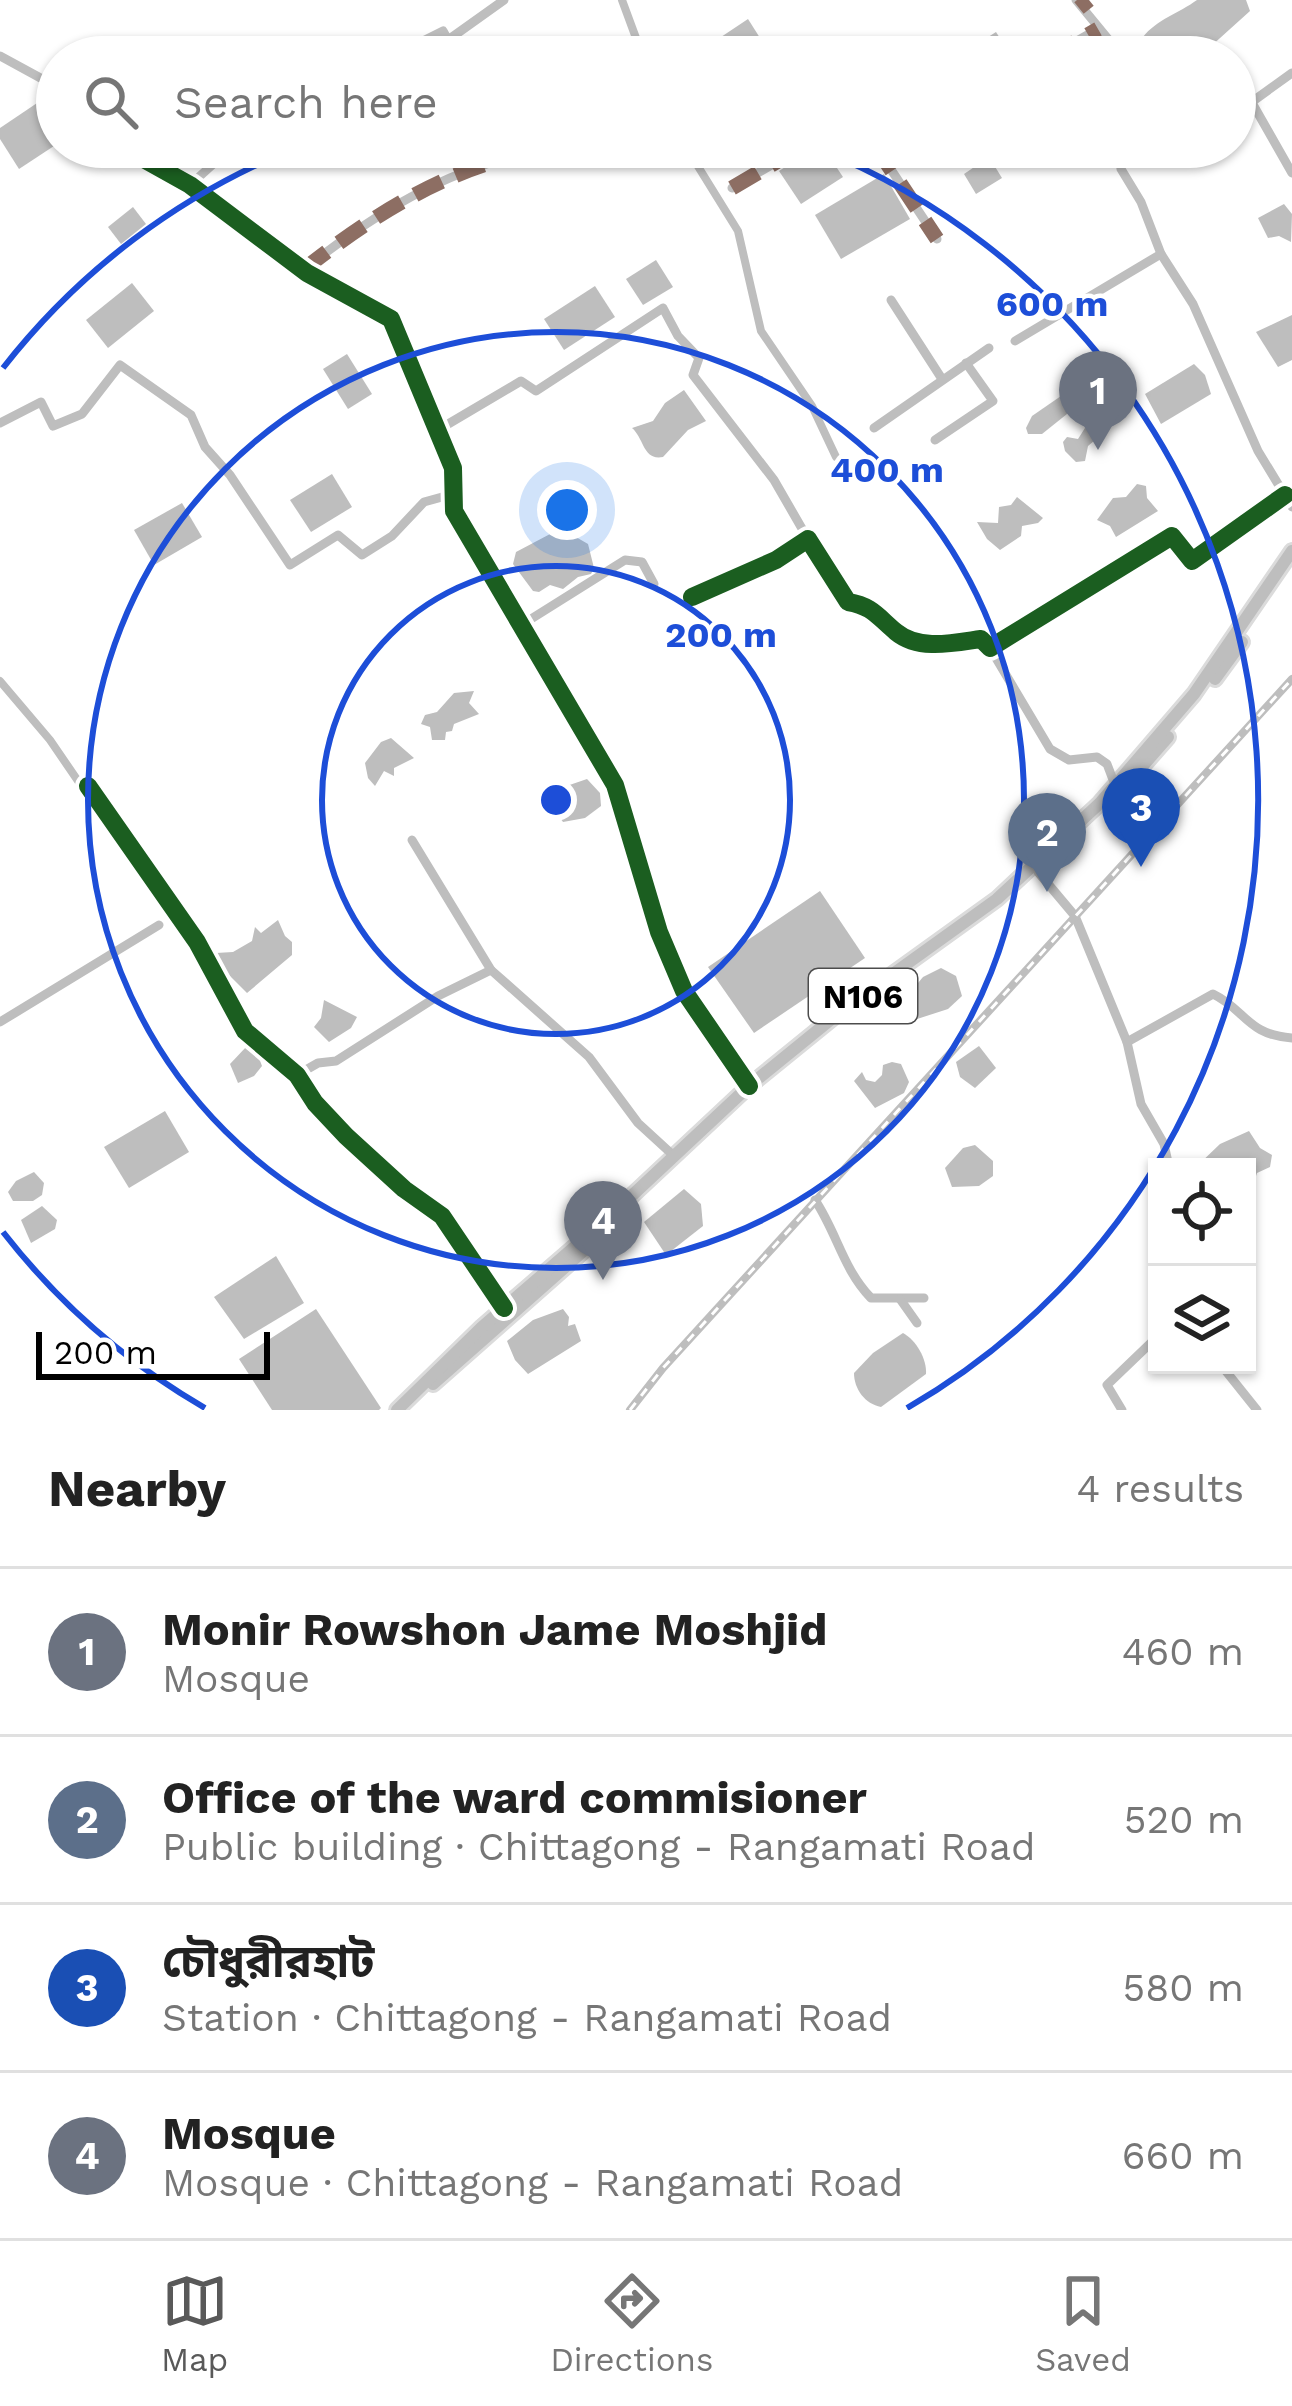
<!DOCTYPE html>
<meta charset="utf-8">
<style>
:root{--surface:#fff;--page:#f2f2f2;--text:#222;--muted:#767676;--line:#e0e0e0;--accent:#595959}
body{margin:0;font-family:"Work Sans","Noto Sans Bengali",sans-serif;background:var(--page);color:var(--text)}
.controls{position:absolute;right:36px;bottom:36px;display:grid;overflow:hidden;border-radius:0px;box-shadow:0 3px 9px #0004}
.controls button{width:108px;height:108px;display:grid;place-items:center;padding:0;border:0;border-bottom:3px solid var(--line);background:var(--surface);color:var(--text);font:60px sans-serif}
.scale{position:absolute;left:36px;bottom:30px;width:234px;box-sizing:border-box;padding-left:12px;border:6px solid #000;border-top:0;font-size:33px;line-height:42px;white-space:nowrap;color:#000;-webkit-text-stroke:9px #fff;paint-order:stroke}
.you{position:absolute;left:567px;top:510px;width:42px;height:42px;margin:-30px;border:9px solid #fff;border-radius:50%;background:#1a73e8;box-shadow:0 0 0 18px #1a73e833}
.badge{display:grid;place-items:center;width:78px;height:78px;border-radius:50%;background:var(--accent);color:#fff;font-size:39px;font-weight:700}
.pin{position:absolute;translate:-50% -99px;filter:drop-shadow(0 3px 6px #0008)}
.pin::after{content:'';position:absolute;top:63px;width:42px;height:36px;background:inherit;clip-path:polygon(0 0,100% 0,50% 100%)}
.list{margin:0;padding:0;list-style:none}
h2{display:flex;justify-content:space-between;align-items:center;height:156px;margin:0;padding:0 48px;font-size:51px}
h2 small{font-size:39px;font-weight:400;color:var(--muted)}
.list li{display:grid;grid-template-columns:78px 1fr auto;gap:36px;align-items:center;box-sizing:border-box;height:168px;padding:0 48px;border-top:3px solid var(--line)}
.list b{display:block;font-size:45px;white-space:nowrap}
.list p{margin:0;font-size:39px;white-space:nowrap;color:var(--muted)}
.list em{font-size:39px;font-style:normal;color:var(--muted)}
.icon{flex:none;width:66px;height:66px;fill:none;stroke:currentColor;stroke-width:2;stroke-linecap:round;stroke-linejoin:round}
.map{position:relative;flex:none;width:1292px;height:1410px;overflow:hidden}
.search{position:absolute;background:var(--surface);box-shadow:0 3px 9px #0004;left:36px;right:36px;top:36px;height:132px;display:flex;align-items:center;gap:30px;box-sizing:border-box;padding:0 42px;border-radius:66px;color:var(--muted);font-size:45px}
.sheet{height:828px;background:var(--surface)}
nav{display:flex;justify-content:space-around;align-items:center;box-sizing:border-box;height:168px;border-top:3px solid var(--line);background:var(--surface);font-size:33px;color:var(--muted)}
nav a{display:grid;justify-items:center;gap:6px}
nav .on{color:var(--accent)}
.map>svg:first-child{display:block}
.water{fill:#bebebe}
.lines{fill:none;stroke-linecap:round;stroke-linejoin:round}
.canal{stroke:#bebebe;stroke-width:8}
.highway-casing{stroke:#dbdbdb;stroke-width:18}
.minor{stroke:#bebebe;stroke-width:9}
.highway{stroke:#bebebe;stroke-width:12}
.rail-casing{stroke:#bebebe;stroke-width:8}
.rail{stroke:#fff;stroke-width:3;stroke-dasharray:9;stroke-linecap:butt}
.quiet{stroke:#8d6e63;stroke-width:15;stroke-dasharray:30 15;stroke-linecap:butt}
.cycleway-casing{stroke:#fff;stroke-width:26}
.cycleway{stroke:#1b5e20;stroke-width:18}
.ring{fill:none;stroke:#1d4ed8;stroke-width:6}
.labels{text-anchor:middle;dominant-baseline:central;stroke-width:9;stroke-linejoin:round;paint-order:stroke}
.shield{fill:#fff;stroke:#4c4c4c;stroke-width:3}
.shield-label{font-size:33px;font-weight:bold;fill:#000}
.centre{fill:#1d4ed8;stroke:#fff;stroke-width:6}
.ring-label{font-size:36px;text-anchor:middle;font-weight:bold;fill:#1d4ed8;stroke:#fff;stroke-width:9;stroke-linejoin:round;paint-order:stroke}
</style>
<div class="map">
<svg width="1292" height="1410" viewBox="0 0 1292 1410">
<rect width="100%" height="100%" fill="#fff"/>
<!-- water -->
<g class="water">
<path d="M1197,0H1246L1250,11L1199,57H1167L1143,37C1156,20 1179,13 1197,0Z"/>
<path d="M748,19L772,57H700L697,53Z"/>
<path d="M996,32L1012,57H957Z"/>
<path d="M49,95L57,108V144L19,169L0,139V128Z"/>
<path d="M816,147H823L843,177L801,204L779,171Z"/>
<path d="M989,157L1002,178L976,194L964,174Z"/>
<path d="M884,174L910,219L841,259L815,215Z"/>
<path d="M1284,204L1292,214L1291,242L1279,236L1268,238L1258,218Z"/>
<path d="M133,207L146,224L121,244L108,227Z"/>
<path d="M656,260L673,287L643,305L626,279Z"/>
<path d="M132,283L154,311L108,348L86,320Z"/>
<path d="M595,286L615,317L564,350L544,319Z"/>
<path d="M1292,315V360L1278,367L1256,332Z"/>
<path d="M347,354L372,394L348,409L323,369Z"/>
<path d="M1194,364L1205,375L1211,394L1161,424L1145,394Z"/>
<path d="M684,390L706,421L688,430L663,457C643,461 644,438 632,428L653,421L665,403Z"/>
<path d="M1061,396L1072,410L1042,434H1028L1026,428L1032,416Z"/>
<path d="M1085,428L1092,430L1095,440L1088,446L1085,461L1076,462L1065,451L1063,442L1067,437L1078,439Z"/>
<path d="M332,474L352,507L311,532L290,500Z"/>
<path d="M1137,484L1146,486L1147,498L1158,511L1116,537L1110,526L1097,520L1113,498L1126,497Z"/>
<path d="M1017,497L1043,518L1038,523L1022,526L1021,536L1000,550L987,539L977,522L998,523L999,507L1011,505Z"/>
<path d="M182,503L202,537L154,565L134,530Z"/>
<path d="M552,533H569L588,544L594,568L591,574L578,577L563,589L550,585L539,592L533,591L513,564L516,552Z"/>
<path d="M474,691L469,703L479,714L454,724L452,731L446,732L445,740H432L430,727L421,724L425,715L437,712L454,693Z"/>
<path d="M391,738L414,758L394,768V776L384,771L375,786L368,778L365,763L381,742Z"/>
<path d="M587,779L600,793L601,806L585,818L563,822L551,805L552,791Z"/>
<path d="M820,891L865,958L754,1033L708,967Z"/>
<path d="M278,920L285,936L292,942V955L247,993L213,959L216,953L233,952L252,941L255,927L261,933Z"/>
<path d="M941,968L956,976L962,996L948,1009L914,1020L908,995L923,977Z"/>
<path d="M324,1000L357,1017L351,1028L329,1042L314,1027L321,1018Z"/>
<path d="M247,1046L256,1050L262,1066L254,1076L238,1083L230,1064Z"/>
<path d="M979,1046L996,1068L975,1088L960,1077L956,1062Z"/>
<path d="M892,1062L901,1064L909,1082L904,1093L875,1108L854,1081L862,1072L866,1080L875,1082L882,1075L883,1065Z"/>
<path d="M165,1111L189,1152L129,1188L104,1147Z"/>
<path d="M1249,1131L1260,1148L1272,1155L1270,1167L1257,1173L1254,1182H1247V1167H1196L1220,1144Z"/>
<path d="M975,1145L993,1161V1176L979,1186L952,1187L945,1168L963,1148Z"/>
<path d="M34,1172L44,1183L42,1195L33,1201H13L8,1192L16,1181Z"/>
<path d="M684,1189L701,1204L703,1226L666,1255L644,1222Z"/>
<path d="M42,1206L57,1220L55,1229L31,1243L21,1220Z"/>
<path d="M276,1256L304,1303L244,1339L214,1297Z"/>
<path d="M316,1309L381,1408L379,1410H272L239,1359Z"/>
<path d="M563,1309L569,1317L568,1326L575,1324L581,1341L528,1374L515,1360L507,1341L533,1320Z"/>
<path d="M903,1333C916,1340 927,1359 926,1374L881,1407C865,1404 854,1389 854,1373L873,1353Z"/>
</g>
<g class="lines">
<!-- canal -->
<g class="canal">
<path d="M622,0L643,57"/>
<path d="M686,147L738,231L761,331L812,406L836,457"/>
<path d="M0,681L50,740L128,854"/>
</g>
<!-- highway casing -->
<g class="highway-casing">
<g id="highway">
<path d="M1215,679L1242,642"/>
<path d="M1126,785L1168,737"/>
<path d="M433,1384L615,1223"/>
<path d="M397,1410L482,1327L609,1217L749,1086L840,1012L997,899L1100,803L1194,694L1292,551"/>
</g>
</g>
<!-- minor -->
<g class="minor">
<path d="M1076,0L1123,57"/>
<path d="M448,40L458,57"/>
<path d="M0,56L46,81L57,95"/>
<path d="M391,57L443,31L448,40L504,0"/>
<path d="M908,57H913"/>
<path d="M1049,57L1098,29"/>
<path d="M1251,101L1292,173"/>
<path d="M1235,114L1292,73"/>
<path d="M122,147L190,185L307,273L391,319L453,468L454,511L615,785L659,932L684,991L749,1086"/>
<path d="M894,147L884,159L937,239"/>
<path d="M1119,147L1121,169L1141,202L1161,254L1193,304L1258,451L1292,507"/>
<path d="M1173,147L1176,151L1184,147"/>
<path d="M190,185L232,147"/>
<path d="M732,188L802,147"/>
<path d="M303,270C364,222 428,180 503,159L505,147"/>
<path d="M891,300L942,379"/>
<path d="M1015,341L1161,254"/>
<path d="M0,423L41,402L53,426L82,414L120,365L191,415L205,447L230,475L290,565L338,535L362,555L392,536L424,502L453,494"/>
<path d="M874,428L989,348"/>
<path d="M438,430L521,381L536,391L663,308L678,336L699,358L693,375L774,480L808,539"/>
<path d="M935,440L993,401L966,363"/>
<path d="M692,597L776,560L808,539L848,602C872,606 877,616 896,632C919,651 953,643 981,639L990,648L1172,536L1192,561L1285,495"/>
<path d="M523,624L625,560L642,562L654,584"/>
<path d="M990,648L1050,749L1069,760L1097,757L1107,764L1115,785"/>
<path d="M88,786L197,942L245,1031L297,1075L315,1103L346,1136L404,1189L442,1216L504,1308"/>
<path d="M412,840L491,970"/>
<path d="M1038,872L1075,916L1127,1042L1141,1104L1164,1144L1169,1167"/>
<path d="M0,1022L159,925"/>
<path d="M1127,1042L1213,994C1246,1010 1247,1035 1292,1038"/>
<path d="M297,1075L318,1063L336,1061L438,996L491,970L589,1057L638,1123L674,1156"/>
<path d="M815,1200C837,1233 843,1269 871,1298H924"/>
<path d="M900,1299L917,1323"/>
<path d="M1221,1365L1257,1410"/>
<path d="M1122,1410L1107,1385L1157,1337"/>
</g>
<!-- highway -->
<use href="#highway" class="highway"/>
<!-- rail casing -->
<g class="rail-casing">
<path id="rail" d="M630,1410L663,1368L1292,679"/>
</g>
<!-- rail -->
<use href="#rail" class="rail"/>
<!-- quiet -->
<g class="quiet">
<path d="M1079,8L1089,0"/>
<path d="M448,40L458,57"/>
<path d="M908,57H913"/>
<path d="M1049,57L1098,29"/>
<path d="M894,147L884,159L937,239"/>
<path d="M732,188L802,147"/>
<path d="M303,270C364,222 428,180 503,159L505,147"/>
</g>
<!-- cycleway casing -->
<g class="cycleway-casing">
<g id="cycleway">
<path d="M122,147L190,185L307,273L391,319L453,468L454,511L615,785L659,932L684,991L749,1086"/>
<path d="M692,597L776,560L808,539L848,602C872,606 877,616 896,632C919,651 953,643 981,639L990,648L1172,536L1192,561L1285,495"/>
<path d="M88,786L197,942L245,1031L297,1075L315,1103L346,1136L404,1189L442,1216L504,1308"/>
</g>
</g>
<!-- cycleway -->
<use href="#cycleway" class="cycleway"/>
</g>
<!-- distance rings -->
<g class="ring">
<circle cx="556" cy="800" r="234"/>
<circle cx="556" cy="800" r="468"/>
<path d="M205 1408A702 702 0 0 1 3 1232M3 368A702 702 0 0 1 293 149M819 149A702 702 0 0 1 907 1408"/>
</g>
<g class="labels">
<!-- shield labels -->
<rect class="shield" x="809" y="969" width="108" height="54" rx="9"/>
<g class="shield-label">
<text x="863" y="996">N106</text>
</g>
</g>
<circle cx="556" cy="800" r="18" class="centre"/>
<g class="ring-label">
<text x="1052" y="316">600 m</text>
<text x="887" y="482">400 m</text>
<text x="721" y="647">200 m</text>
</g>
</svg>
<div class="controls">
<button><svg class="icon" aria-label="locate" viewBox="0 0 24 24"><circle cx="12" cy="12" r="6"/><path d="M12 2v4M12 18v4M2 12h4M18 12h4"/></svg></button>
<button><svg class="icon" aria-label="layers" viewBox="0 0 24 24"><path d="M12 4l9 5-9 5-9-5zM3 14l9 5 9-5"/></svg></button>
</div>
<div class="scale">200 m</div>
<div class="you"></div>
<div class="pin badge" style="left:1098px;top:450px;background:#6b7280">1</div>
<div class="pin badge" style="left:1047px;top:892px;background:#5c6f8a">2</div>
<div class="pin badge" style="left:1141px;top:867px;background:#1a4fb4">3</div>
<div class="pin badge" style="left:603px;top:1280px;background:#6b7280">4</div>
<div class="search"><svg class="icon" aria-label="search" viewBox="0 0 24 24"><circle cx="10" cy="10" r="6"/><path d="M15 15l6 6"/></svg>Search here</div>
</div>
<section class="sheet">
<h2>Nearby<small>4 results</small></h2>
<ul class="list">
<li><span class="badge" style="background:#6b7280">1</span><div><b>Monir Rowshon Jame Moshjid</b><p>Mosque</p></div><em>460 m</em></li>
<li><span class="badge" style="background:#5c6f8a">2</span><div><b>Office of the ward commisioner</b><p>Public building · Chittagong - Rangamati Road</p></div><em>520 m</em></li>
<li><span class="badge" style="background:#1a4fb4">3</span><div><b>চৌধুরীরহাট</b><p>Station · Chittagong - Rangamati Road</p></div><em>580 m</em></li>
<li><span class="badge" style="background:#6b7280">4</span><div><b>Mosque</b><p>Mosque · Chittagong - Rangamati Road</p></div><em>660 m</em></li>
</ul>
</section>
<nav>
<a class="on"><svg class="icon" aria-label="map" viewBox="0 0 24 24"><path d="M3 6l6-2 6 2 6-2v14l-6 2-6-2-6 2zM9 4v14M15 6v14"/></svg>Map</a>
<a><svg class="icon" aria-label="directions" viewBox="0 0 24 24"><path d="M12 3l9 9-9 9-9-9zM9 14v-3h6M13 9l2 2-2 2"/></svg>Directions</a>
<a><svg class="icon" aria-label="saved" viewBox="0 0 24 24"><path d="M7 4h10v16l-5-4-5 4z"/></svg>Saved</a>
</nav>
